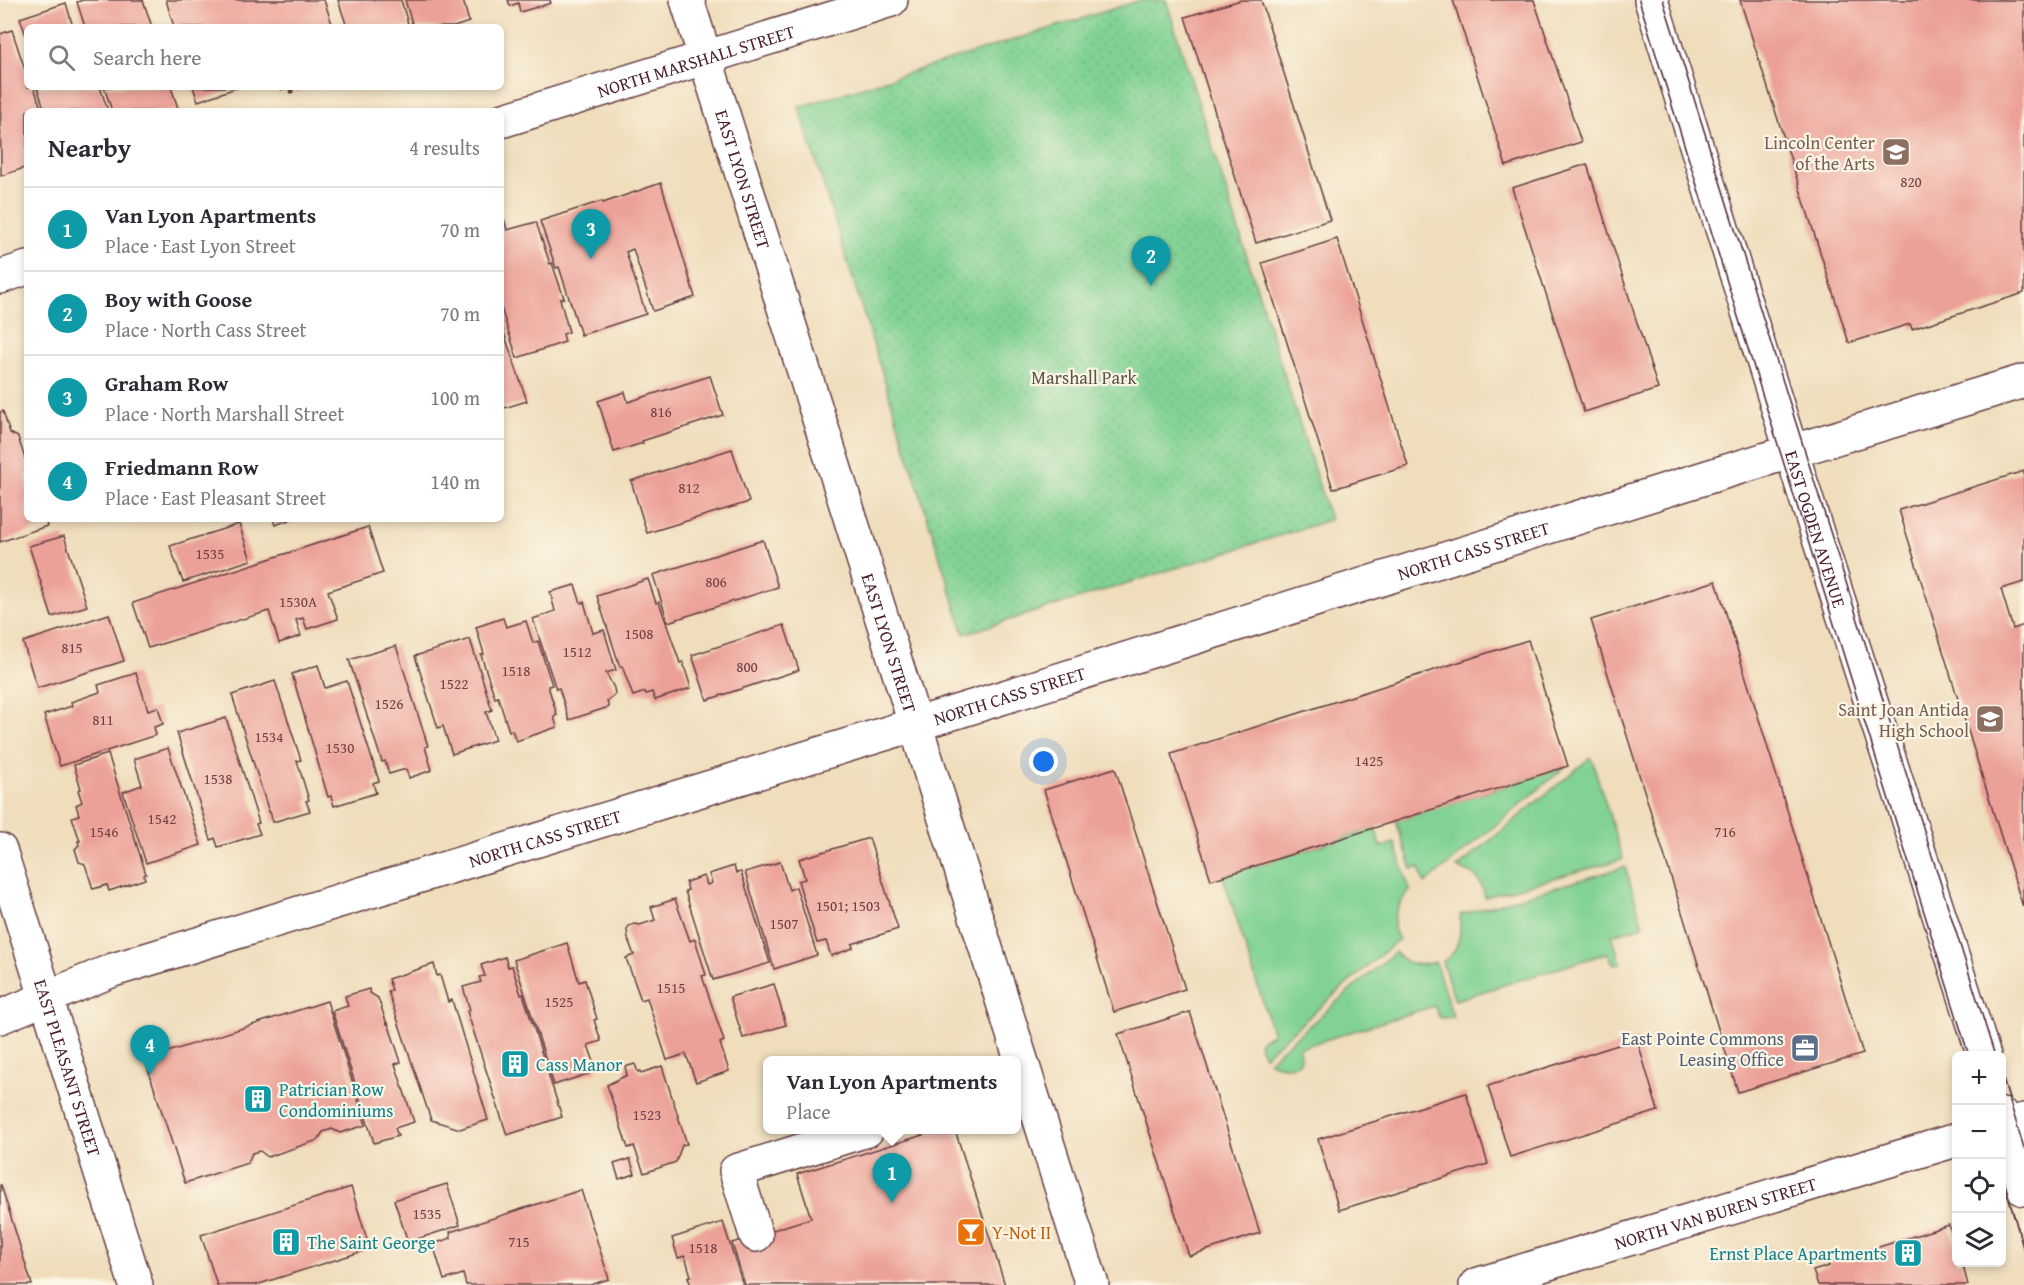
<!DOCTYPE html>
<meta charset="utf-8">
<style>
:root{--surface:#fff;--page:#f2f2f3;--text:#2b2b33;--muted:#7c7c81;--line:#e1e1e2;--accent:#b5179e}
body{margin:0;font-family:"Gentium Book Plus",serif;background:var(--page);color:var(--text)}
.controls{position:absolute;right:18px;bottom:18px;display:grid;overflow:hidden;border-radius:9px;box-shadow:0 3px 9px #0003}
.controls button{width:54px;height:54px;display:grid;place-items:center;padding:0;border:0;border-bottom:2px solid var(--line);background:var(--surface);color:var(--text);font:30px sans-serif}
.you{position:absolute;left:1044px;top:762px;width:21px;height:21px;margin:-15px;border:4px solid #fff;border-radius:50%;background:#1a73e8;box-shadow:0 0 0 9px #1a73e833}
.badge{display:grid;place-items:center;width:39px;height:39px;border-radius:50%;background:var(--accent);color:#fff;font-size:20px;font-weight:700}
.pin{position:absolute;translate:-50% -50px;filter:drop-shadow(0 2px 3px #0008)}
.pin::after{content:'';position:absolute;top:32px;width:21px;height:18px;background:inherit;clip-path:polygon(0 0,100% 0,50% 100%)}
.popup{position:absolute;left:763px;top:1056px;width:258px;height:78px;box-sizing:border-box;display:grid;place-content:center;border-radius:9px;background:var(--surface);filter:drop-shadow(0 2px 4px #0005);font-size:20px;white-space:nowrap;color:var(--muted)}
.popup b{font-size:22px;color:var(--text)}
.popup::after{content:'';position:absolute;left:50%;top:100%;margin-left:-12px;border:12px solid transparent;border-top-color:var(--surface)}
.list{margin:0;padding:0;list-style:none}
h2{display:flex;justify-content:space-between;align-items:center;height:78px;margin:0;padding:0 24px;font-size:26px}
h2 small{font-size:20px;font-weight:400;color:var(--muted)}
.list li{display:grid;grid-template-columns:39px 1fr auto;gap:18px;align-items:center;box-sizing:border-box;height:84px;padding:0 24px;border-top:2px solid var(--line)}
.list b{display:block;font-size:22px;white-space:nowrap}
.list p{margin:0;font-size:20px;white-space:nowrap;color:var(--muted)}
.list em{font-size:20px;font-style:normal;color:var(--muted)}
.icon{flex:none;width:33px;height:33px;fill:none;stroke:currentColor;stroke-width:2;stroke-linecap:round;stroke-linejoin:round}
.map{position:relative;flex:none;width:2024px;height:1285px;overflow:hidden}
.search{position:absolute;background:var(--surface);box-shadow:0 3px 9px #0003;left:24px;top:24px;width:480px;height:66px;display:flex;align-items:center;gap:15px;box-sizing:border-box;padding:0 21px;border-radius:9px;color:var(--muted);font-size:22px}
.panel{position:absolute;background:var(--surface);box-shadow:0 3px 9px #0003;left:24px;top:108px;width:480px;height:414px;border-radius:9px}
.map>svg:first-child{display:block}
.grass{fill:#81d294;stroke:#667860;stroke-width:1.5}
.park{fill:url(#park-dots);stroke:#667860;stroke-width:1.5}
.building{fill:#eca198}
.lines{fill:none;stroke-linecap:round;stroke-linejoin:round}
.minor-casing{stroke:#633c41;stroke-width:36}
.major-casing{stroke:#633c41;stroke-width:36}
.path{stroke:#633c41;stroke-width:4;stroke-dasharray:4.5 4.5;stroke-linecap:butt}
.minor{stroke:#fff;stroke-width:33}
.major{stroke:#fff;stroke-width:33}
.tram{stroke:#4a1f2b;stroke-width:1.5}
.labels{text-anchor:middle;dominant-baseline:central;stroke-width:4.5;stroke-linejoin:round;paint-order:stroke}
.number-label{font-size:15px;fill:#724046}
.street-label{font-size:18px;fill:#4a1f2b;stroke:#fcf5e5}
.education-label{font-size:18px;fill:#785e54;stroke:#fcf5e5;text-anchor:end}
.park-label{font-size:18px;fill:#5a554a;stroke:#fcf5e5}
.service-label{font-size:18px;fill:#4e5e75;stroke:#fcf5e5;text-anchor:end}
.culture-label{font-size:18px;fill:#0d838f;stroke:#fcf5e5;text-anchor:start}
.food-label{font-size:18px;fill:#c56008;stroke:#fcf5e5;text-anchor:start}
</style>
<div class="map">
<svg width="2024" height="1285" viewBox="0 0 2024 1285">
<defs>
<pattern id="park-dots" width="8" height="8" patternUnits="userSpaceOnUse" patternTransform="scale(1.5)"><rect width="8" height="8" fill="#81d294"/><path d="M2 2h.1M6 6h.1" fill="none" stroke="#71b480" stroke-width="1.8" stroke-linecap="round"/></pattern>
</defs>
<rect width="100%" height="100%" fill="#fcf5e5"/>
<filter id="ink" filterUnits="userSpaceOnUse"><feTurbulence type="fractalNoise" baseFrequency=".0167" numOctaves="2"/><feDisplacementMap in="SourceGraphic" scale="12" xChannelSelector="R" yChannelSelector="G"/><feConvolveMatrix kernelMatrix="1 2 1 2 8 2 1 2 1" color-interpolation-filters="sRGB"/></filter>
<filter id="wash" filterUnits="userSpaceOnUse"><feTurbulence type="fractalNoise" baseFrequency=".008" numOctaves="4" result="noise"/><feDisplacementMap in="SourceGraphic" scale="24" xChannelSelector="R" yChannelSelector="G"/><feGaussianBlur stdDeviation="1.35" result="paint"/><feColorMatrix in="noise" values="0 0 0 0 0 0 0 0 0 0 0 0 0 0 0 0 0 1.4 0 .05"/><feComposite in="paint" operator="in"/></filter>
<g filter="url(#wash)">
<rect width="100%" height="100%" fill="#efddbb"/>
<!-- grass -->
<g class="grass">
<path d="M1591,757L1623,859L1485,897C1481,878 1474,873 1457,868Z"/>
<path d="M1565,767L1425,884L1419,867L1412,869L1396,821Z"/>
<path d="M1375,828L1381,847L1395,843L1410,891C1398,904 1387,923 1399,939L1264,1056C1255,1040 1259,1040 1273,1034L1223,876Z"/>
<path d="M1625,867L1643,926L1612,935L1621,964L1614,965L1608,953L1455,1000L1442,962C1460,952 1461,933 1460,915Z"/>
<path d="M1395,952C1405,965 1419,967 1435,962L1453,1017L1441,1018L1438,1015L1434,1006L1299,1048L1301,1059L1298,1064C1287,1068 1278,1066 1268,1061Z"/>
</g>
<!-- park -->
<path class="park" d="M1141,0H1166L1330,520L964,634L799,107Z"/>
<g id="blocks">
<!-- building -->
<g class="building">
<path d="M83,0H143L152,27H85L77,2Z"/>
<path d="M166,0H324L333,27H174Z"/>
<path d="M338,0H401L409,27H347Z"/>
<path d="M405,0H463L469,22L454,27H413Z"/>
<path d="M508,0H550L551,3L520,12L518,3L510,6Z"/>
<path d="M1241,0H1261L1330,220L1256,243L1185,17Z"/>
<path d="M1453,0H1534L1581,142L1506,166Z"/>
<path d="M1740,0H2024V293L1912,329L1910,324L1849,343Z"/>
<path d="M66,3L73,27H27V38L20,18Z"/>
<path d="M12,30L27,76V87H34L42,111H27V167L1,176L0,34Z"/>
<path d="M37,87H100L108,111H45Z"/>
<path d="M104,87H171L179,111H112Z"/>
<path d="M193,87H239L198,101Z"/>
<path d="M1587,164L1658,389L1584,412L1512,188Z"/>
<path d="M661,183L695,297L653,311L633,249L626,252L646,314L581,335L559,267L556,268L540,221L602,201L603,203Z"/>
<path d="M504,219L507,230L536,222L550,264L552,263L564,298L560,299L569,332L563,334L565,342L517,358L501,308V220Z"/>
<path d="M1337,239L1408,466L1333,489L1262,263Z"/>
<path d="M501,324L527,401L501,409Z"/>
<path d="M710,376L723,415L642,441L643,443L614,452L598,401L625,392L628,402Z"/>
<path d="M3,411L10,433L18,437L27,465V519H45L47,526L0,542V412Z"/>
<path d="M732,449L749,502L647,533L631,481Z"/>
<path d="M2024,471V582L2001,589L2013,629L2024,625L2023,907L1899,510Z"/>
<path d="M273,519H292L275,525Z"/>
<path d="M239,524L251,560L183,582L170,546Z"/>
<path d="M368,527L383,573L328,591L338,619L307,629L303,618L296,620L301,636L279,643L269,611L148,648L133,603Z"/>
<path d="M64,536L87,606L52,617L29,546Z"/>
<path d="M763,540L778,587L668,622L653,575Z"/>
<path d="M648,579L656,603L659,602L680,663L683,662L691,688L655,700L652,692L646,694L645,692L633,696L622,666L620,667L597,596Z"/>
<path d="M1716,581L1863,1054L1738,1092L1591,620Z"/>
<path d="M575,585L581,603L584,602L593,633L604,630L616,670L606,673L614,688L615,694L607,702L609,707L569,720L559,688L556,689L533,619L555,611L550,592Z"/>
<path d="M109,614L124,661L37,688L23,642Z"/>
<path d="M503,618L506,627L526,621L533,643L538,641L552,685L548,686L557,715L554,717L557,727L516,741L512,730L509,731L498,697L495,698L481,655L484,654L476,627Z"/>
<path d="M784,625L799,670L707,700L692,655Z"/>
<path d="M470,639L492,710L486,712L495,740L452,754L443,726L438,728L415,656Z"/>
<path d="M1528,640L1568,766L1211,880L1171,754Z"/>
<path d="M396,646L428,746L425,747L432,770L409,778L406,769L389,774L385,761L382,762L349,660Z"/>
<path d="M318,665L325,688L347,681L379,781L373,783L376,793L334,806L331,796L328,797L292,674Z"/>
<path d="M136,673L148,710L158,707L163,724L154,727L156,735L60,766L44,715L72,706L71,702L100,692L98,685Z"/>
<path d="M275,681L301,760L297,761L309,800L306,801L310,811L273,822L270,812H269L232,695Z"/>
<path d="M226,718L259,823L256,824L260,834L218,847L215,838L211,840L177,733Z"/>
<path d="M168,748L201,845L146,863L123,792L142,785L134,759Z"/>
<path d="M108,754L146,874L144,875L145,879L109,891L107,885L93,889L85,864L79,862L75,849L79,845L78,841H80L72,817L79,815L76,805L82,802L78,790L81,789L74,765Z"/>
<path d="M1115,768L1185,989L1114,1012L1044,790Z"/>
<path d="M869,838L898,929L852,944L853,948L831,956L826,941L817,943L798,881L805,879L799,859Z"/>
<path d="M780,862L789,890L796,887L817,955L774,969L745,872Z"/>
<path d="M734,866L736,873L741,872L770,963L713,980L685,891L688,890L686,882L704,876L707,885L712,883L709,874Z"/>
<path d="M675,899L690,941L695,939L706,975L702,976L724,1041L720,1043L729,1071L696,1082L686,1054L667,1060L647,998L641,1000L626,958L634,955L628,939L627,930L629,926L634,924L640,925L655,920L651,907Z"/>
<path d="M567,943L579,982L585,980L597,1019L594,1020L601,1041L588,1045L597,1071L554,1085L514,960Z"/>
<path d="M505,957L508,967L512,966L521,995L523,994L562,1117L507,1135L467,1011L470,1010L463,987L481,982L479,977L485,976L481,965Z"/>
<path d="M434,964L437,976L440,975L448,1002L452,1000L488,1120L460,1129L431,1120L388,991L392,990L388,979Z"/>
<path d="M774,984L786,1025L743,1038L730,997Z"/>
<path d="M369,989L370,993L378,998L387,1024L388,1023L401,1062L395,1064L414,1122L395,1128L398,1136L374,1143L332,1011L348,1006L345,996Z"/>
<path d="M327,1001L366,1125L340,1133L332,1129L323,1132L318,1140L268,1157L260,1151L252,1153L248,1163L185,1183L147,1066L152,1057Z"/>
<path d="M1190,1012L1260,1233L1189,1256L1118,1034Z"/>
<path d="M1637,1039L1658,1111L1510,1157L1488,1086Z"/>
<path d="M635,1064L638,1072L640,1071L641,1073L662,1066L687,1144L682,1145L676,1162L644,1173L634,1146L628,1148L607,1085L627,1075L625,1067Z"/>
<path d="M1466,1093L1488,1164L1339,1210L1318,1139Z"/>
<path d="M939,1130H955L1005,1285H745L732,1243L811,1218L797,1174Z"/>
<path d="M630,1159L635,1174L619,1179L614,1164Z"/>
<path d="M447,1184L460,1225L408,1242L394,1200Z"/>
<path d="M0,1185H1L32,1285H0Z"/>
<path d="M351,1187L370,1249L256,1285H217L201,1235Z"/>
<path d="M581,1190L609,1279L590,1285H466L463,1274L444,1280L433,1244L451,1238L450,1232Z"/>
<path d="M723,1222L743,1285H691L688,1277L691,1276L685,1256L678,1258L672,1238Z"/>
<path d="M1949,1225L1956,1249V1262H1962L1968,1285H1818L1813,1271L1829,1266L1828,1263Z"/>
</g>
</g>
</g>
<g filter="url(#ink)">
<use href="#blocks" fill-opacity="0" stroke="#633c41" stroke-width="1.5"/>
<g class="lines">
<!-- minor casing -->
<g class="minor-casing">
<g id="minor">
<path id="s1" d="M687,0L1092,1285"/>
<path id="s2" d="M1651,0L1805,495L1984,1056"/>
<path id="s3" d="M501,121L891,0"/>
<path d="M0,277L27,268"/>
<path id="s4" d="M0,850L136,1285"/>
<path id="s5" d="M0,1017L113,970L969,708L1714,475L2024,381"/>
<path d="M2002,1115L2024,1189"/>
<path d="M756,1235L736,1171L867,1130"/>
</g>
</g>
<!-- major casing -->
<g class="major-casing">
<g id="major">
<path d="M2002,1126L2024,1120"/>
<path id="s6" d="M1476,1285L1956,1140"/>
</g>
</g>
<!-- path -->
<g class="path">
<path d="M282,87L283,90"/>
<path d="M289,92L298,89"/>
</g>
<!-- minor -->
<use href="#minor" class="minor"/>
<!-- major -->
<use href="#major" class="major"/>
<!-- tram -->
<g class="tram">
<path d="M1639,0L1969,1056"/>
<path d="M1663,0L1995,1056"/>
<path d="M2002,1076L2024,1148"/>
<path d="M2002,1173L2024,1251"/>
</g>
</g>
</g>
<!-- icons -->
<defs>
<g id="school-square" transform="scale(1.5)"><rect x="-9" y="-9" width="18" height="18" rx="4" fill="#8d6e63" stroke="#fcf5e5"/><path d="M0-5L7-2L0 1L-7-2ZM-4 1L0 2.5L4 1V4Q0 6-4 4Z" fill="#fff"/></g>
<g id="office-square" transform="scale(1.5)"><rect x="-9" y="-9" width="18" height="18" rx="4" fill="#5c6f8a" stroke="#fcf5e5"/><path d="M-6-3h4V-5.5h4V-3h4V5H-6ZM-1-4.5V-3h2v-1.5ZM-6 0V1H6V0Z" fill="#fff"/></g>
<g id="building-square" transform="scale(1.5)"><rect x="-9" y="-9" width="18" height="18" rx="4" fill="#0f9aa8" stroke="#fcf5e5"/><path d="M-4-6H4V6H1V3H-1V6H-4ZM-2.5-4.3h1.7v1.8h-1.7ZM.8-4.3h1.7v1.8H.8ZM-2.5-1h1.7V.8h-1.7ZM.8-1h1.7V.8H.8Z" fill="#fff"/></g>
<g id="bar-square" transform="scale(1.5)"><rect x="-9" y="-9" width="18" height="18" rx="4" fill="#e8710a" stroke="#fcf5e5"/><path d="M-6-5H6L.8 .8V4.5H3.5V6h-7V4.5H-.8V.8Z" fill="#fff"/></g>
</defs>
<g fill-rule="evenodd">
<use href="#school-square" x="1896" y="152"/>
<use href="#school-square" x="1990" y="719"/>
<use href="#office-square" x="1805" y="1048"/>
<use href="#building-square" x="515" y="1064"/>
<use href="#building-square" x="258" y="1099"/>
<use href="#bar-square" x="971" y="1232"/>
<use href="#building-square" x="286" y="1242"/>
<use href="#building-square" x="1908" y="1253"/>
</g>
<g class="labels">
<!-- number labels -->
<g class="number-label">
<text x="1911" y="181">820</text>
<text x="661" y="411">816</text>
<text x="689" y="487">812</text>
<text x="210" y="553">1535</text>
<text x="716" y="581">806</text>
<text x="298" y="601">1530A</text>
<text x="639" y="633">1508</text>
<text x="72" y="647">815</text>
<text x="577" y="651">1512</text>
<text x="747" y="666">800</text>
<text x="516" y="670">1518</text>
<text x="454" y="683">1522</text>
<text x="389" y="703">1526</text>
<text x="103" y="719">811</text>
<text x="269" y="736">1534</text>
<text x="340" y="747">1530</text>
<text x="1369" y="760">1425</text>
<text x="218" y="778">1538</text>
<text x="162" y="818">1542</text>
<text x="104" y="831">1546</text>
<text x="1725" y="831">716</text>
<text x="848" y="905">1501; 1503</text>
<text x="784" y="923">1507</text>
<text x="671" y="987">1515</text>
<text x="559" y="1001">1525</text>
<text x="647" y="1114">1523</text>
<text x="427" y="1213">1535</text>
<text x="519" y="1241">715</text>
<text x="703" y="1247">1518</text>
</g>
<!-- street labels -->
<g class="street-label">
<text stroke="none"><textPath href="#s3" startOffset="204">NORTH MARSHALL STREET</textPath></text>
<text stroke="none"><textPath href="#s1" startOffset="188">EAST LYON STREET</textPath></text>
<text stroke="none"><textPath href="#s2" startOffset="554">EAST OGDEN AVENUE</textPath></text>
<text stroke="none"><textPath href="#s5" startOffset="1546">NORTH CASS STREET</textPath></text>
<text stroke="none"><textPath href="#s1" startOffset="674">EAST LYON STREET</textPath></text>
<text stroke="none"><textPath href="#s5" startOffset="1060">NORTH CASS STREET</textPath></text>
<text stroke="none"><textPath href="#s5" startOffset="574">NORTH CASS STREET</textPath></text>
<text stroke="none"><textPath href="#s4" startOffset="228">EAST PLEASANT STREET</textPath></text>
<text stroke="none"><textPath href="#s6" startOffset="250">NORTH VAN BUREN STREET</textPath></text>
</g>
<!-- education labels -->
<g class="education-label">
<text x="1875" y="142">Lincoln Center<tspan x="1875" dy="21">of the Arts</tspan></text>
<text x="1969" y="709">Saint Joan Antida<tspan x="1969" dy="21">High School</tspan></text>
</g>
<!-- park labels -->
<g class="park-label">
<text x="1084" y="377">Marshall Park</text>
</g>
<!-- service labels -->
<g class="service-label">
<text x="1784" y="1038">East Pointe Commons<tspan x="1784" dy="21">Leasing Office</tspan></text>
</g>
<!-- culture labels -->
<g class="culture-label">
<text x="536" y="1064">Cass Manor</text>
<text x="279" y="1089">Patrician Row<tspan x="279" dy="21">Condominiums</tspan></text>
<text x="307" y="1242">The Saint George</text>
<text x="1887" y="1253" text-anchor="end">Ernst Place Apartments</text>
</g>
<!-- food labels -->
<g class="food-label">
<text x="992" y="1232">Y-Not II</text>
</g>
</g>
</svg>
<div class="controls">
<button>+</button>
<button>−</button>
<button><svg class="icon" aria-label="locate" viewBox="0 0 24 24"><circle cx="12" cy="12" r="6"/><path d="M12 2v4M12 18v4M2 12h4M18 12h4"/></svg></button>
<button><svg class="icon" aria-label="layers" viewBox="0 0 24 24"><path d="M12 4l9 5-9 5-9-5zM3 14l9 5 9-5"/></svg></button>
</div>
<div class="you"></div>
<div class="pin badge" style="left:892px;top:1203px;background:#0f9aa8">1</div>
<div class="popup"><b>Van Lyon Apartments</b>Place</div>
<div class="pin badge" style="left:1151px;top:286px;background:#0f9aa8">2</div>
<div class="pin badge" style="left:591px;top:259px;background:#0f9aa8">3</div>
<div class="pin badge" style="left:150px;top:1075px;background:#0f9aa8">4</div>
<div class="search"><svg class="icon" aria-label="search" viewBox="0 0 24 24"><circle cx="10" cy="10" r="6"/><path d="M15 15l6 6"/></svg>Search here</div>
<section class="panel">
<h2>Nearby<small>4 results</small></h2>
<ul class="list">
<li><span class="badge" style="background:#0f9aa8">1</span><div><b>Van Lyon Apartments</b><p>Place · East Lyon Street</p></div><em>70 m</em></li>
<li><span class="badge" style="background:#0f9aa8">2</span><div><b>Boy with Goose</b><p>Place · North Cass Street</p></div><em>70 m</em></li>
<li><span class="badge" style="background:#0f9aa8">3</span><div><b>Graham Row</b><p>Place · North Marshall Street</p></div><em>100 m</em></li>
<li><span class="badge" style="background:#0f9aa8">4</span><div><b>Friedmann Row</b><p>Place · East Pleasant Street</p></div><em>140 m</em></li>
</ul>
</section>
</div>
